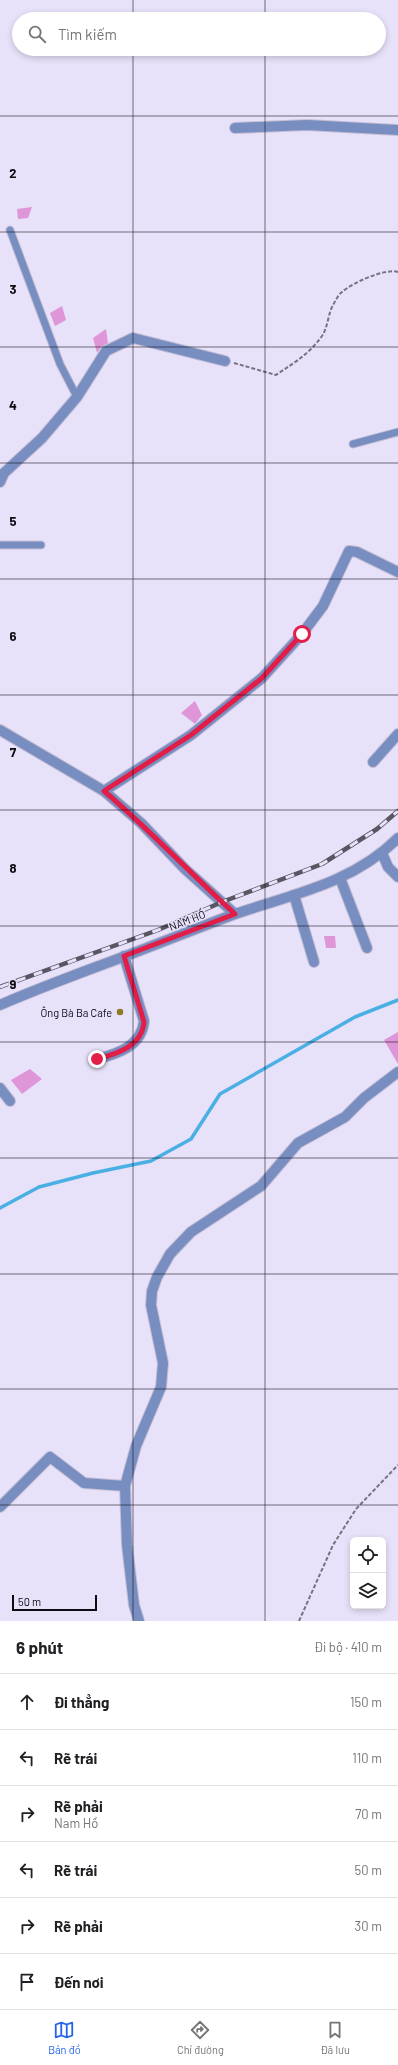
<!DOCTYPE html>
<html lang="vi">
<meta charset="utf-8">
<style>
:root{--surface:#fff;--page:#f2f2f2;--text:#202124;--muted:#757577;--line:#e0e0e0;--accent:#2563eb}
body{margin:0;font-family:Barlow,sans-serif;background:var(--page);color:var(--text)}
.controls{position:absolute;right:12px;bottom:12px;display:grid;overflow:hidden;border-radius:6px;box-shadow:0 2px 6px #0003}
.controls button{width:36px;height:36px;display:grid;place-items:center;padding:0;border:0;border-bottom:1px solid var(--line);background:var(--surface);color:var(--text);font:20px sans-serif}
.scale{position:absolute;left:12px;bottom:10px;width:85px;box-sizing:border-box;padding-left:4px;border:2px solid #0d0a12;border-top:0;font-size:11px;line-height:14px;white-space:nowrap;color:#0d0a12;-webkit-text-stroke:3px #e8e1fa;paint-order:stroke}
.stop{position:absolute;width:12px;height:12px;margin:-9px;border:3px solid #e11d48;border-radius:50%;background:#fff}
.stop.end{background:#e11d48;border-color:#fff;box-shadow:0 1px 4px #0008}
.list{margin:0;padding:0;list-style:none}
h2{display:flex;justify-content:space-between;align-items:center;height:52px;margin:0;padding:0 16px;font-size:17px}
h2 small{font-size:13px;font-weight:400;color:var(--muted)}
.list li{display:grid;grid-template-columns:26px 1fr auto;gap:12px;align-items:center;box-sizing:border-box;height:56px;padding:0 16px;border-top:1px solid var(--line)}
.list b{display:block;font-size:15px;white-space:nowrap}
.list p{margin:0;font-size:13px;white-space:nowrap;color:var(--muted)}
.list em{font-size:13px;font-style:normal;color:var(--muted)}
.icon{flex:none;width:22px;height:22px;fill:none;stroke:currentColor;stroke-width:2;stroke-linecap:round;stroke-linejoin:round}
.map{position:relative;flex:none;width:398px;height:1621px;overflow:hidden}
.search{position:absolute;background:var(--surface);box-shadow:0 2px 6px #0003;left:12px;right:12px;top:12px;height:44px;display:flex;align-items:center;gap:10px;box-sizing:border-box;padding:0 14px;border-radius:22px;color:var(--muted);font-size:15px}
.sheet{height:388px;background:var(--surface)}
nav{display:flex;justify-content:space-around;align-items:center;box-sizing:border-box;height:56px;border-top:1px solid var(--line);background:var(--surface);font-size:11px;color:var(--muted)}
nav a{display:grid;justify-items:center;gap:2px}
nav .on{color:var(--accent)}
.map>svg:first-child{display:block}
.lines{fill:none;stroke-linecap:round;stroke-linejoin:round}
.stream{stroke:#4ab0e4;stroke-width:3.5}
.building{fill:#de96d8}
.service-casing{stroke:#c5bfd5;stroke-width:9}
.minor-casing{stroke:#c5bfd5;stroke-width:12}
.tertiary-casing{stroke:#c5bfd5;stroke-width:12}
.path{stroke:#777282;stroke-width:2;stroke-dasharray:4 2;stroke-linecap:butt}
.service{stroke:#788ec1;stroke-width:7}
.minor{stroke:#788ec1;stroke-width:10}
.tertiary{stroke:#788ec1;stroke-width:10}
.rail-casing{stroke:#5a5563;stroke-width:4.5}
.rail{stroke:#e8e1fa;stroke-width:3;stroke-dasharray:9;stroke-linecap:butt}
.route{stroke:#e11d48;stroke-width:5}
.grid{fill:none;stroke:#0d0a12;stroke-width:1;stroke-opacity:0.55}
.poi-dot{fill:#8d7a20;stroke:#e8e1fa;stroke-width:1.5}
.labels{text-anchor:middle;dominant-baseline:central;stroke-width:3;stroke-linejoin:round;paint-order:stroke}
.street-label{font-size:11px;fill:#0d0a12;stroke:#e8e1fa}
.poi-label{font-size:11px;fill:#0d0a12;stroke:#e8e1fa;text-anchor:end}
.grid-label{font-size:13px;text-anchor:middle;font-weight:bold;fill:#0d0a12;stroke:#e8e1fa;stroke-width:3;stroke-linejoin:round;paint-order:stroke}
</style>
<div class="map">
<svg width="398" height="1621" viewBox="0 0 398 1621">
<rect width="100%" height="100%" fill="#e8e1fa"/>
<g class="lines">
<!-- stream -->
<path class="stream" d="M0,1208L39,1187L93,1173L151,1161L191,1139L220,1094L355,1017L398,1000"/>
</g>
<!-- building -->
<g class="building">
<path d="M32,207L28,218L18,219L17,209Z"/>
<path d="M62,306L66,320L55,326L50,313Z"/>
<path d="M106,329L108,343L101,347L97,353L93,338Z"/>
<path d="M195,701L202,715L195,724L181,713Z"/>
<path d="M324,936H335L336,948H326Z"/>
<path d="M398,1032V1064L384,1040Z"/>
<path d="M30,1069L42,1079L22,1094L11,1080Z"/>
</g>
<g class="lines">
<!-- service casing -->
<g class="service-casing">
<g id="service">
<path d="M10,230L60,364L77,397"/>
<path d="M353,444L398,432"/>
<path d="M0,545H41"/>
</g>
</g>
<!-- minor casing -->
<g class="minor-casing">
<g id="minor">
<path d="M235,128L307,125L398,130"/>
<path d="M0,482L4,473L42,438L77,397L106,351L133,338L225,361"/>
<path d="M0,730L104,791L141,823L185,869L235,914"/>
<path d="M373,762L398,734"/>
<path d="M104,791L191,735L262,678L302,634L323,606L349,551L357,552L398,572"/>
<path d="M382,853L388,867L398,877"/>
<path d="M340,878L367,948"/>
<path d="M294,895L314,962"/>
<path d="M97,1059C117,1054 142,1046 144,1021L124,956"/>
<path d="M0,1088L10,1101"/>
<path d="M0,1507L50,1457L84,1483L125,1486"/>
<path d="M139,1621L134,1605L127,1545L125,1486L136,1446L161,1387L163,1363L151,1305L152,1291L157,1277L170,1254L191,1232L261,1186L298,1143L345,1117L364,1098L398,1072"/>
</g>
</g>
<!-- tertiary casing -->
<g class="tertiary-casing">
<path id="tertiary" d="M0,1005C32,991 64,979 96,967C143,950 189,931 235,914C294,894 353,883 398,838"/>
</g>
<!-- path -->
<g class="path">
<path d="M234,363L276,375C295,362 308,355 322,336C328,327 328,314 333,305C336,300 338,295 342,292C352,283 385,268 398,272"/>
<path d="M299,1621L333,1545L356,1509L398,1465"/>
</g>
<!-- service -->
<use href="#service" class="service"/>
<!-- minor -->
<use href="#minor" class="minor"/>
<!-- tertiary -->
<use href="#tertiary" class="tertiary"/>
<!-- rail casing -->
<g class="rail-casing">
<path id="rail" d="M0,987L158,930L222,902L322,864L377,829L398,811"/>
</g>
<!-- rail -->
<use href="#rail" class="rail"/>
</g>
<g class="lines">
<!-- route -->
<path class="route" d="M97,1059C117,1054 142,1046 144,1022L124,956L235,914C191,874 150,830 104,791L191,735L262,678L302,634"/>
</g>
<!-- grid -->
<path class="grid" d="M133,0V19M265,0V19M133,49V1621M265,49V1621M0,116H398M0,232H398M0,347H398M0,463H398M0,579H398M0,695H398M0,810H398M0,926H398M0,1042H398M0,1158H398M0,1274H398M0,1389H398M0,1505H398"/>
<!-- markers -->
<circle class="poi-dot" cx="120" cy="1012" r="4"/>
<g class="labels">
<!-- street labels -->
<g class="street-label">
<text transform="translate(187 920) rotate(-21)">NAM HỒ</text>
</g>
<!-- poi labels -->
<g class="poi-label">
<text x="112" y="1012">Ông Bà Ba Cafe</text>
</g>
</g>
<g class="grid-label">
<text x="13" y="178">2</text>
<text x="13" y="294">3</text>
<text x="13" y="410">4</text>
<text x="13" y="526">5</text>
<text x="13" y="641">6</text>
<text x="13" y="757">7</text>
<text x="13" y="873">8</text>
<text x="13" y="989">9</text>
</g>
</svg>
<div class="controls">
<button><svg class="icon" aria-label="locate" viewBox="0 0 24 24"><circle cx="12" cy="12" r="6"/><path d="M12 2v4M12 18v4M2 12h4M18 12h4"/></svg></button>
<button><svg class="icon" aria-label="layers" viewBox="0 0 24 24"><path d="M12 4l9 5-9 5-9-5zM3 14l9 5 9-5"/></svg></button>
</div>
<div class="scale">50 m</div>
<div class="stop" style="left:302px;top:634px"></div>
<div class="stop end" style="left:97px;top:1059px"></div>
<div class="search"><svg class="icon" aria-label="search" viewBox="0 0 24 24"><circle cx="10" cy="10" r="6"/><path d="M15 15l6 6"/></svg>Tìm kiếm</div>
</div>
<section class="sheet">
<h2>6 phút<small>Đi bộ · 410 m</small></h2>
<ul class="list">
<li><svg class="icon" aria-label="ahead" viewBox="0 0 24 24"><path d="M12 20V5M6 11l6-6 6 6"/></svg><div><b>Đi thẳng</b></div><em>150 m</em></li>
<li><svg class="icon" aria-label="left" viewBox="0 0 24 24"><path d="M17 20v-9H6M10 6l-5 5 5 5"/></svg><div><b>Rẽ trái</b></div><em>110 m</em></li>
<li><svg class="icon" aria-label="right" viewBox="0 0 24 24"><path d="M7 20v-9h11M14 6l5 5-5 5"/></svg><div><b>Rẽ phải</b><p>Nam Hồ</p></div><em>70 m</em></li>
<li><svg class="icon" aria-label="left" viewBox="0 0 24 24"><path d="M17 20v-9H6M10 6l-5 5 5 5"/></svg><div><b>Rẽ trái</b></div><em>50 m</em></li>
<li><svg class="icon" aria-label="right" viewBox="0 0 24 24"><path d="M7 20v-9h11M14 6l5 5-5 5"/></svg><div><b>Rẽ phải</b></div><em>30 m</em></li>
<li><svg class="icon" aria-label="arrive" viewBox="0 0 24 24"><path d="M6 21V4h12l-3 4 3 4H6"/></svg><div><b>Đến nơi</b></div></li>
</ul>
</section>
<nav>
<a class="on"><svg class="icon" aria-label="map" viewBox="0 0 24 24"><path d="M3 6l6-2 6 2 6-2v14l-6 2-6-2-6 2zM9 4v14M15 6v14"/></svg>Bản đồ</a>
<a><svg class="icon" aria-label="directions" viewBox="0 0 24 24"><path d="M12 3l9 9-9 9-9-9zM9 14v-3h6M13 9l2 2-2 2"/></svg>Chỉ đường</a>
<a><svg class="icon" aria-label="saved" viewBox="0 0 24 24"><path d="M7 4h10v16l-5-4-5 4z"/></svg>Đã lưu</a>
</nav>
